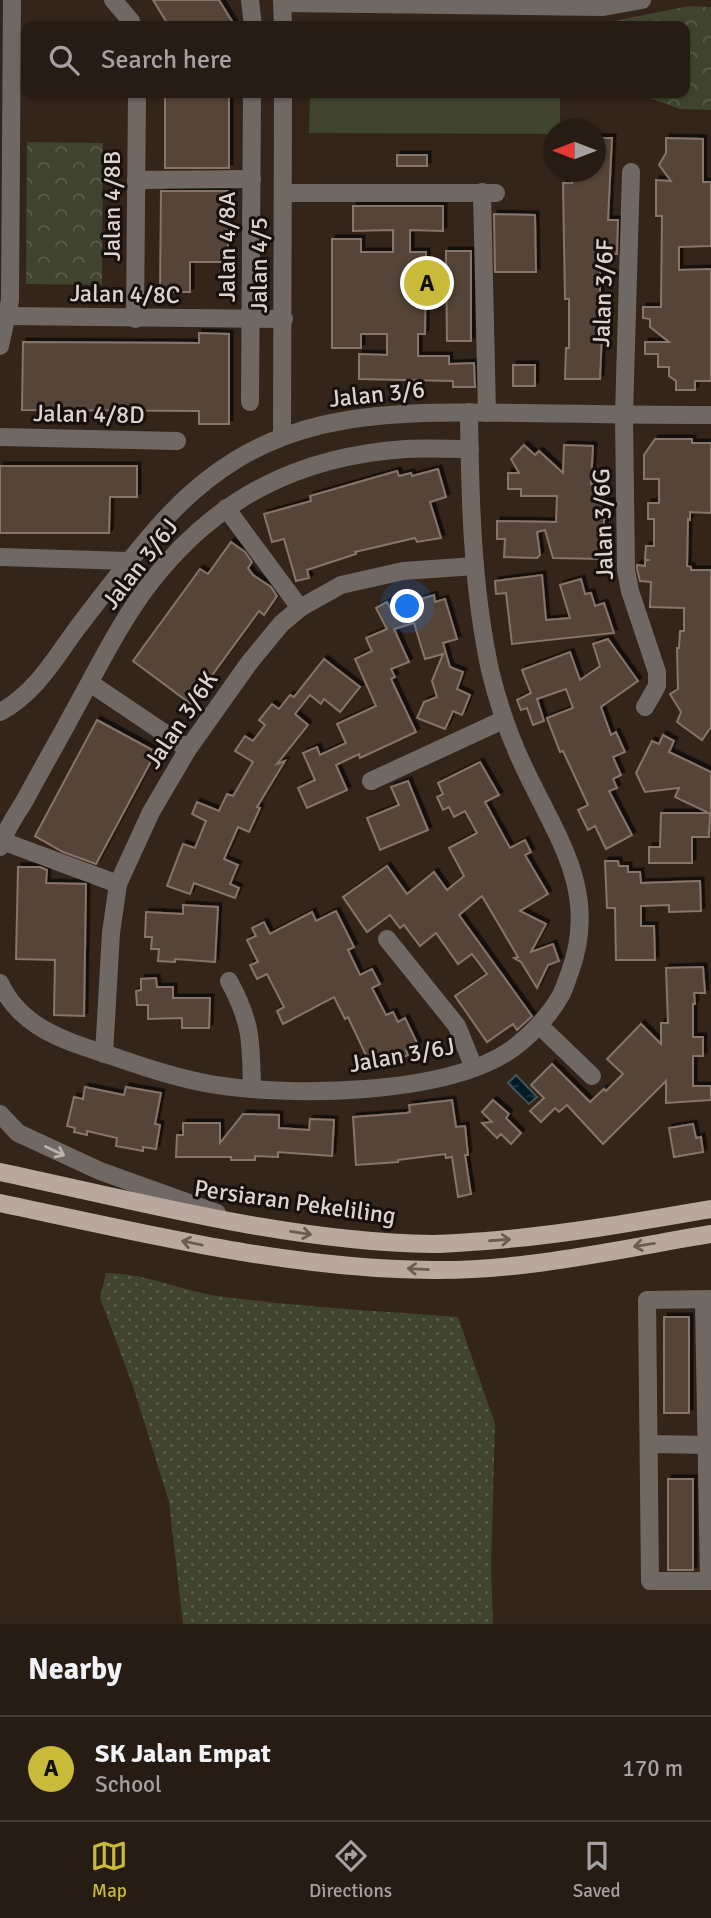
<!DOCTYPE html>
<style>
:root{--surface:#271c14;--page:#332922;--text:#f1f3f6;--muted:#a4a1a0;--line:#433a34;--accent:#caba3a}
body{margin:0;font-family:Signika,sans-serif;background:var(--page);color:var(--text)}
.compass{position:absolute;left:543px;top:119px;width:63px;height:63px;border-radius:50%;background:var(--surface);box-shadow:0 2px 5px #0004;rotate:270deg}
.you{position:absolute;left:408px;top:607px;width:24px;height:24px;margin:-18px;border:5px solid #fff;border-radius:50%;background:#1a73e8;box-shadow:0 0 0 10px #1a73e833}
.badge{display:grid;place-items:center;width:46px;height:46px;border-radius:50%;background:var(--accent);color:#111;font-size:23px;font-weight:700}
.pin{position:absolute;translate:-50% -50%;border:4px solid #fff;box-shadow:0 2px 7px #0006}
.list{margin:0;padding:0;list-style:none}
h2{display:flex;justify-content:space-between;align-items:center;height:91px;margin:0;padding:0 28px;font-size:30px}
h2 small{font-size:23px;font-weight:400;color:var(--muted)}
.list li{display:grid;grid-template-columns:46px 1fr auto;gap:21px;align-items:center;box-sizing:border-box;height:105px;padding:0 28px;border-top:2px solid var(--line)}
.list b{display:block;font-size:26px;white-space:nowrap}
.list p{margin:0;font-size:23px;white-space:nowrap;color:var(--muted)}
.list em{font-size:23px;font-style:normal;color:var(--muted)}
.icon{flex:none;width:38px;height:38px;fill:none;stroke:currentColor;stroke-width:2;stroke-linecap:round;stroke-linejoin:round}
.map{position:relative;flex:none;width:711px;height:1624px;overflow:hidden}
.search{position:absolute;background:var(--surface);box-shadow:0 2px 5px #0004;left:21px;right:21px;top:21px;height:77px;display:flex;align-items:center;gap:18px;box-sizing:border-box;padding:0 24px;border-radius:14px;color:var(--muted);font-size:26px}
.sheet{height:196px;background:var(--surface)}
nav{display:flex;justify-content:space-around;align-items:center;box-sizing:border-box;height:98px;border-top:2px solid var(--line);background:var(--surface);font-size:19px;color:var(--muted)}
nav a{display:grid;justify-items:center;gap:4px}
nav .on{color:var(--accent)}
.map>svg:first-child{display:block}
.grass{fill:url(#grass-dots)}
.park{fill:url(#park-crowns)}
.pitch{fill:#40442f}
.water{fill:url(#water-ripples);stroke:#425358;stroke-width:2}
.building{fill:#554439;stroke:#867468;stroke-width:2;filter:url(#shadow)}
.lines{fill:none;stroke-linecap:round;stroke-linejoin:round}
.minor{stroke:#706963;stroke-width:18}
.major{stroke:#b8a89d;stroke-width:18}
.oneway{stroke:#bcb3ad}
.oneway2{stroke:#685c54}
.labels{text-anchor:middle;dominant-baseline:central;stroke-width:6;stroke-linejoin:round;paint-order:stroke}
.street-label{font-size:24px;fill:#ddd3cd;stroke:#17100c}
</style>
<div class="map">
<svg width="711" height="1624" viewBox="0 0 711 1624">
<defs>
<pattern id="grass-dots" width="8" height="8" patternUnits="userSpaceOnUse" patternTransform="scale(1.75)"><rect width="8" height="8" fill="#40442f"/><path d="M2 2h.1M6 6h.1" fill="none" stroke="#5b5e4c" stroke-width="1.8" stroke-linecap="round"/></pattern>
<pattern id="park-crowns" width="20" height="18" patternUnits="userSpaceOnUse" patternTransform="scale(1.75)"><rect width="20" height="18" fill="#40442f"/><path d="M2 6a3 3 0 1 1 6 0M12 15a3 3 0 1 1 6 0" fill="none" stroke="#5b5e4c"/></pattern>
<pattern id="water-ripples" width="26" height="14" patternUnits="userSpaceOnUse" patternTransform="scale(1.75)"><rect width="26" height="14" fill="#001c26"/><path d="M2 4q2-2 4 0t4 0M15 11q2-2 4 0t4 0" fill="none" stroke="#253c44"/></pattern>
<filter id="shadow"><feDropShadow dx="3.5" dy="-3.5" stdDeviation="0" flood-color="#0009"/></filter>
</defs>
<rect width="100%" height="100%" fill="#34251b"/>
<!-- grass -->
<path class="grass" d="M106,1273C145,1273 179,1290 217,1296C297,1307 377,1311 458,1317L495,1424L491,1569L493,1624H183L169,1502L134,1389L100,1298Z"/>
<!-- park -->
<g class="park">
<path d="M689,6L711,7V110L681,109L640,95L638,93H685V26L594,25Z"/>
<path d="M27,142L103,143L102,285L26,284Z"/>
</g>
<!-- pitch -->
<path class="pitch" d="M310,93H560V129L554,130L553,134L309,133Z"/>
<!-- water -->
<path class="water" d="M516,1075L537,1097L529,1104L508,1083Z"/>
<!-- building -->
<g class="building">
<path d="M153,0H219L235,26H169Z"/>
<rect x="165" y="93" width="64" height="75"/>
<path d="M596,138H612L608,220H618L617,254H600V309H603L600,379H565L566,348H569V299H565L563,183H572V172H596Z"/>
<path d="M666,138L703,139V182H711V246L679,247V270L711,269V381H695V390H676V381L669,376V367H658V354H645V342H669L650,327V319L643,318V307H661L662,216H656V180L671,181L659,165L666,153Z"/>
<rect x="397" y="155" width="30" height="11"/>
<path d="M161,191H228V262H190V292H160Z"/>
<path d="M353,206H443V231L410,230V252H426L425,334H418V356H449V364L474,363L475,387H453V381L359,379V354L387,355V334H361V348H332V239H361V252H393V230L353,231Z"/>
<path d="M494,214L535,215L536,272H495Z"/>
<path d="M446,251H471V341H447Z"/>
<path d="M199,333L229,334V424H199V411L22,410L23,342L199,343Z"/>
<rect x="513" y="365" width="22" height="21"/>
<path d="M655,439H692V443H711V513L690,512V520L688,519L687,566L691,567V570H711V727L702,740L677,722L681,712L670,694L678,689L677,648H679L680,631H684V608L650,607L651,582L640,581L637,569V565L645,566V561L648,560L645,559L646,546H654V519H648V503H659V479H644V455Z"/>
<path d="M524,445L535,455L539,451L563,473L564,445L593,446L591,484H604L603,502H611L610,519H604L603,559L553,558L545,530L537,532L540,555L537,558L504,557L505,539H497V521L556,522L557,496H521V489H508V473H519L511,459Z"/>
<path d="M0,466H137V497H110L109,533H0Z"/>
<path d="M438,469L446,497L430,502L441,538L417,542L415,538L355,552L356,554L307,570L309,578L296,581L284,539L272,542L264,514L311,501L310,496L397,471L399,476L411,473L412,476Z"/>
<path d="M231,542L245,552L252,562L248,568L253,575L271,587L277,596L264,615L259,611L191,704L133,661L200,569L208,574Z"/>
<path d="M542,575L546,620L570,618L560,585L581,579L585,594L591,593L595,606L604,603L614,633L512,644L506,593L496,594L495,581Z"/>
<path d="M434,595L435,602L445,599L457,639L443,643L450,667L463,672L457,689L470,695L462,715L453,711L445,729L417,718L424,702L437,697L432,681L443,654L425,659L414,623L394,629L409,662L391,669L395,677L391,679L416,732L360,758L359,754L336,765L347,790L307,808L298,788L315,780L303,753L317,747L320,755L346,743L337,724L376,706L355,659L372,651L366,638L387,629L376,608L387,602L394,615L423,607L421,599Z"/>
<path d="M608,639L638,681L601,707L611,735L616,732L625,752L613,757L621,775L613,779L617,788L609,791L632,835L606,849L595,826L588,830L578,810L588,805L563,751L560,752L547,718L573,708L566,689L537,699L544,721L533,725L527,708L521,710L517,700L531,693L522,670L570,652L580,680L600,666L593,644Z"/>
<path d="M324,659L360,687L340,712L324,699L321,704L310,695L295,714L308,725L277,764L285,761L257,807L260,808L249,832L238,827L224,859L238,865L230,884L239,888L235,898L194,883L190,894L167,886L183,844L195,848L206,821L192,814L197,802L219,811L227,794L233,796L253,762L235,751L245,736L253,741L265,725L259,720L272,704L279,709L290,695L294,697Z"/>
<path d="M97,720L156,752L96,864L63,852L35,836Z"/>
<path d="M663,735L674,741L669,752L711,772V814L675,797L679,788L645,792L636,773L652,741L659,744Z"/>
<path d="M480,762L499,795L485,802L510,848L525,840L531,852L525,855L548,894L520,911L546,924L531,952L553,944L559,961L548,965L537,988L521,962L514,958L518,957L482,896L459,915L532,1016L517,1030L513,1024L487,1042L455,996L487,974L472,954L458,964L436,933L420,946L404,925L400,928L390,915L367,932L343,897L387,866L407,894L434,872L447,890L464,876L449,848L477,833L465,811L454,817L449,807L443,810L437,797L443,794L438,783Z"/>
<path d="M408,781L428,830L380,850L367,818L399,805L391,787Z"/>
<path d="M661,813H710L709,837H692V863H649V847H660Z"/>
<path d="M605,861H618L619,866H628V872H640L641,883L700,881L701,911L669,912V905L641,906V926H654L655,960H616L615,908H607Z"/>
<path d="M18,867H40L47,870L46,883L86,884L84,1016L54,1015L55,960L16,959Z"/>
<path d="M183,905L218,907L215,962L175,959V962L158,961L159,949H151L152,937H145L146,912L183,914Z"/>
<path d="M336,911L354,947L348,950L360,975L372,969L380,984L372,988L386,1015L393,1012L398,1022L405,1018L418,1045L406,1050L408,1055L393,1062L390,1057L371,1066L348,1017L345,1019L334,997L283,1024L277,1011L284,1007L267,974L257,979L250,965L258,962L247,940L256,936L252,928L264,922L270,934L312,912L316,921Z"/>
<path d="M703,967L705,993H694L695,1004H693V1037H703V1056H693V1086H711V1100L666,1103V1081L603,1144L567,1105L559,1112L555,1108L541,1122L530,1111L544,1098L531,1085L552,1064L590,1102L604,1089L606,1091L623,1074L607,1059L641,1024L661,1044V1023H668L666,968Z"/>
<path d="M156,978L157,987H173V998H210L209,1028H182V1018L148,1019V1005H137L136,991L141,990V979Z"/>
<path d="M85,1087L124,1095L126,1087L161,1093L155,1124L160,1125L156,1149L143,1147V1151L116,1146L117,1138L87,1131V1135L74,1132L75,1128L67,1126L74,1097L83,1099Z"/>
<path d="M452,1100L456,1127L465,1126L468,1155H465L471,1194L458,1197L452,1157L446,1158L445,1154L398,1160V1162L356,1165L353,1117L406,1113L410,1112L409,1105Z"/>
<path d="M493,1100L509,1114L506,1118L521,1133L511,1144L501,1134L497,1138L482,1123L492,1122L482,1112Z"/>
<path d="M243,1114L279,1115V1128L309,1130L310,1119L334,1120L332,1156L278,1152V1157L255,1156V1160H231V1157H176L177,1135H183V1123H220V1143Z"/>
<path d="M693,1124L696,1138L701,1137L703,1152L674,1157L669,1128Z"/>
<rect x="664" y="1317" width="25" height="96"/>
<rect x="668" y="1479" width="25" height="91"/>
</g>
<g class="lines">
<!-- minor -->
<g class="minor">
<path d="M113,0L131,21L132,26"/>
<path d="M250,0L253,26"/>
<path d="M282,0L283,26"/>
<path d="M283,3L603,7L642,0"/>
<path d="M631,172L624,415L626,570L630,591L657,672V686L645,707"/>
<path d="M136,180L252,179"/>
<path d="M482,192L487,413"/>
<path d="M284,193H496"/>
<path d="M7,316L284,319"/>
<path d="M135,319L137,93"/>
<path d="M0,346L10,300L12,0"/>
<path d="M250,402L252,93"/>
<path d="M282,436L283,93"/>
<path d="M0,437L177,441"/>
<path d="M226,508L300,608"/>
<path d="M0,557L128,561"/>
<path d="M90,683L188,749"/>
<path d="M0,712C35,694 55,658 78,627C104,593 129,560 157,528C261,408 374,411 520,413C584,414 647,415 711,415"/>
<path d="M371,781L503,720"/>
<path d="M2,841L118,884"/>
<path d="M0,847C5,830 16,815 25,800C41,770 58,741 74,711C98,668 120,622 150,583C216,498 299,456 406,449C427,448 448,449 470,449"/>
<path d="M387,939L457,1026L474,1068"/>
<path d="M229,981C252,1023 251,1042 252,1089"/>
<path d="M0,983C22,1030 69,1042 115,1057C146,1068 177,1078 210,1084C287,1097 446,1096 512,1049C530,1036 550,1015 561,995C565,988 567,979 570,972C600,890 555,835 522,763C508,733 498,703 490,670C472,586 470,499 469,412"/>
<path d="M539,1025L592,1076"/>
<path d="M104,1054L111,933L118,884L151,812L188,749L249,663L281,624L300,608L341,585L403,571L475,566"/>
<path d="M0,1114L18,1133L100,1171L217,1213"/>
<path d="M711,1299L647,1300L650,1581H711"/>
<path d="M704,1300L709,1581"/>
<path d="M649,1444L711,1445"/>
</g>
<!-- major -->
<g class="major">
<path d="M0,1172C142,1202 288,1242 433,1244C450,1244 468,1242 486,1241C562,1235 636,1222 711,1209"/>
<path d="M0,1203C143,1233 286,1269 433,1270C526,1271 620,1249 711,1234"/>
</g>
</g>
<!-- one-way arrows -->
<defs><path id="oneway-shaft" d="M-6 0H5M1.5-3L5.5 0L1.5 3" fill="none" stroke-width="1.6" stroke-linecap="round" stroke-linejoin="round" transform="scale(1.75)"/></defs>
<use class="oneway" href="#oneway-shaft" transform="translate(55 1151) rotate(25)"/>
<g class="oneway2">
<use href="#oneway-shaft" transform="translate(301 1233) rotate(9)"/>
<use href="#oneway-shaft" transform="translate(500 1240) rotate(-4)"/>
<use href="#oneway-shaft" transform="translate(192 1243) rotate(-168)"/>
<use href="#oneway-shaft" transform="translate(644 1245) rotate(171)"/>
<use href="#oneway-shaft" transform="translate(418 1269) rotate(-177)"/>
</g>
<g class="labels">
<!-- street labels -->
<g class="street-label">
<text transform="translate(112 206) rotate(-90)">Jalan 4/8B</text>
<text transform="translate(227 247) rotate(-90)">Jalan 4/8A</text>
<text transform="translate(259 265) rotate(-90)">Jalan 4/5</text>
<text transform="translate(603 293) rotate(-88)">Jalan 3/6F</text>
<text transform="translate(125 294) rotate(1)">Jalan 4/8C</text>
<text transform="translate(377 394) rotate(-6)">Jalan 3/6</text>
<text transform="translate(89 414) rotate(1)">Jalan 4/8D</text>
<text transform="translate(603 524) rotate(-92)">Jalan 3/6G</text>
<text transform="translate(140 564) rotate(-52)">Jalan 3/6J</text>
<text transform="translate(181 720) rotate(-56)">Jalan 3/6K</text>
<text transform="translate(402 1055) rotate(-10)">Jalan 3/6J</text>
<text transform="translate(295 1202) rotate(8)">Persiaran Pekeliling</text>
</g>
</g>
</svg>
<svg class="compass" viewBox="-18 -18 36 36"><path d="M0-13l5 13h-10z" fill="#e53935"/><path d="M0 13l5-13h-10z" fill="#a4a1a0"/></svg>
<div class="you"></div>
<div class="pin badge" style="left:427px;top:283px">A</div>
<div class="search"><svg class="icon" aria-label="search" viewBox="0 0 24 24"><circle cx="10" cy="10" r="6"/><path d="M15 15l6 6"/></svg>Search here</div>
</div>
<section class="sheet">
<h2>Nearby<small></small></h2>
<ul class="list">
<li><span class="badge">A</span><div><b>SK Jalan Empat</b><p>School</p></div><em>170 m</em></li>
</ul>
</section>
<nav>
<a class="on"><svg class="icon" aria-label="map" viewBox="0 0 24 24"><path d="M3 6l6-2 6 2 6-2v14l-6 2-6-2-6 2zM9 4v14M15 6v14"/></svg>Map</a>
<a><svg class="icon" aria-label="directions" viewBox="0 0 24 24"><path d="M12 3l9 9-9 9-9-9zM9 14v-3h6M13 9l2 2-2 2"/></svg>Directions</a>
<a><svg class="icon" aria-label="saved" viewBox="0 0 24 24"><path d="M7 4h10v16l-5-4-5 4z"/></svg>Saved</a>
</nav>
